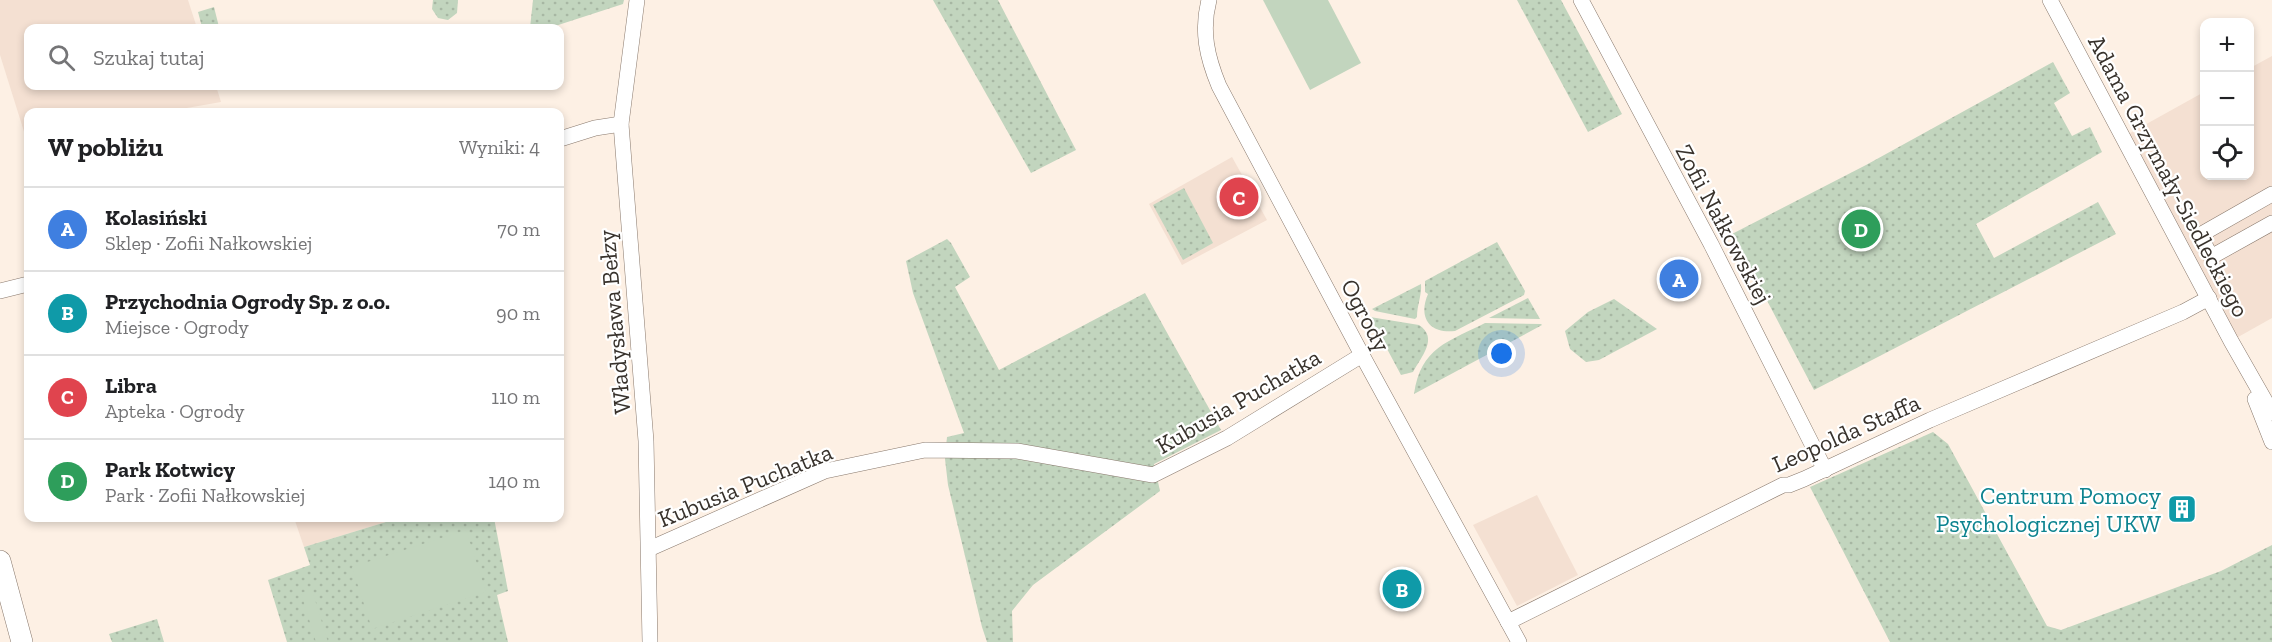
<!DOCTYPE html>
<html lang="pl">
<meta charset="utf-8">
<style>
:root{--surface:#fff;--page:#f6f6f6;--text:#202124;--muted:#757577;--line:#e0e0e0;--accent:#3f8071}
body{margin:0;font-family:"Zilla Slab",serif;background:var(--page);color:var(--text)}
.controls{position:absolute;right:18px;top:18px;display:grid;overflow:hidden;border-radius:12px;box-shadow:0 3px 9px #0003}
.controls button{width:54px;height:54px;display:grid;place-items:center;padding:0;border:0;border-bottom:2px solid var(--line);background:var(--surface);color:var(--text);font:30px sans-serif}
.you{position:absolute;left:1502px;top:354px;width:21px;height:21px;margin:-15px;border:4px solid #fff;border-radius:50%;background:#1a73e8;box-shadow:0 0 0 9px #1a73e833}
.badge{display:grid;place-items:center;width:39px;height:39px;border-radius:50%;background:var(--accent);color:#fff;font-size:20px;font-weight:700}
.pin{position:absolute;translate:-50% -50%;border:3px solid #fff;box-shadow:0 2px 6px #0006}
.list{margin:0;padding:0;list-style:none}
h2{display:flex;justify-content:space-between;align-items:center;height:78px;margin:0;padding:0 24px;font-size:26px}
h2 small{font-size:20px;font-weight:400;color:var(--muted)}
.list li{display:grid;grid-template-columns:39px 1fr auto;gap:18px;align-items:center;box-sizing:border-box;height:84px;padding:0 24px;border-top:2px solid var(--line)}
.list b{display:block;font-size:22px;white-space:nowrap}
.list p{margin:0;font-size:20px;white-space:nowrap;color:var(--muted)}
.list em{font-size:20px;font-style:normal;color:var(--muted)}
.icon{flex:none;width:33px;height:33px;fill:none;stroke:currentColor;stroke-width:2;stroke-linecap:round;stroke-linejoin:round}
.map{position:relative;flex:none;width:2272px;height:642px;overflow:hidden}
.search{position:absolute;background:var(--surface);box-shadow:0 3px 9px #0003;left:24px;top:24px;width:540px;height:66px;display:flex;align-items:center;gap:15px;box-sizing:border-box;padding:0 21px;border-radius:12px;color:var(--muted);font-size:22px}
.panel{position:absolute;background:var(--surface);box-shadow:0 3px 9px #0003;left:24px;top:108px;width:540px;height:414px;border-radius:12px}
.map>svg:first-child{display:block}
.commercial{fill:#f4e0d2}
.grass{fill:url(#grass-dots)}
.garden{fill:#c2d5be}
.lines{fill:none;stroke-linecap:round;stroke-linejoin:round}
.street-casing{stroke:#89796d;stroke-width:16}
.secondary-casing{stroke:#89796d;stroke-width:22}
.street{stroke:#fff;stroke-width:15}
.secondary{stroke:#fff;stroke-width:21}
.labels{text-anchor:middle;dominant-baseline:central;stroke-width:4.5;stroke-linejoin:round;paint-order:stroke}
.street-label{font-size:24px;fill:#38322c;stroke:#fff}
.culture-label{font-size:24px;fill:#0d838f;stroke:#fff;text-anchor:end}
</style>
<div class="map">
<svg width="2272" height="642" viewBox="0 0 2272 642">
<defs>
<pattern id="grass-dots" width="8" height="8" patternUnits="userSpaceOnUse" patternTransform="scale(1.5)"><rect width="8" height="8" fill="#c2d5be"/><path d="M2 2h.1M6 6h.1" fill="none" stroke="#a7b7a3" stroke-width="1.8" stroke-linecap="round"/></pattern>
</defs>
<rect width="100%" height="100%" fill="#fdf0e4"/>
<!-- commercial -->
<g class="commercial">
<path d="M0,0H188L197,28H28V86H216L221,102L164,112H28V138H26L0,55Z"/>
<path d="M2272,56V318L2231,341L2123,137L2204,92V176H2250V68Z"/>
<path d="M1232,157L1267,220L1182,265L1149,204Z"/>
<path d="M1537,495L1578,575L1517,606L1473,525Z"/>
<path d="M294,518H399L304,547Z"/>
</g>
<!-- grass -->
<g class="grass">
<path d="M433,0H458L457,13L448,20L438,18L432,9Z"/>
<path d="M533,0H624L623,4L549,28H530Z"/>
<path d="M933,0H998L1076,150L1031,173Z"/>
<path d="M1517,0H1561L1622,114L1588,132Z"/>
<path d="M214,7L219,27H202L198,12Z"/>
<path d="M2053,62L2070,93L2054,103L2072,136L2090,127L2102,152L1976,224L1994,258L2098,202L2116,234L1814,390L1732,234L1866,165Z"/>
<path d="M1184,188L1213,243L1183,260L1153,205Z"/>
<path d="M947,239L951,243L970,277L955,287L999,370L1145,293L1221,430L1154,464L1160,491L1033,585L1012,611L1013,642H987L982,627L948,485L945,459L947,437L964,433L913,293L906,261Z"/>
<path d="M1497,242L1525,291L1524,295L1455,331C1429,334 1418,317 1428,294L1425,292V281Z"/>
<path d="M1421,284C1422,295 1417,305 1417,317L1415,319L1375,311L1372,309Z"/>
<path d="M1528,298L1540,319L1489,318Z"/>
<path d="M1614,299L1657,329L1599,360L1586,362L1570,349L1565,331L1588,312Z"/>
<path d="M1370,317L1419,325C1439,338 1421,357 1413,372L1401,375Z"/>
<path d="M1485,323L1541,324L1542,325L1414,394C1421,347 1448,342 1485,323Z"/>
<path d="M1933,432L1948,444L2047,626L2061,630L2221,571L2272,545V642H1890L1810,487Z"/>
<path d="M399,518H494L508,591L497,595L508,642H287L268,580L310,565L304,547Z"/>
<path d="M157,619L164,642H112L109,634Z"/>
</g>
<!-- garden -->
<g class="garden">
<path d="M1263,0H1328L1361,63L1310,90Z"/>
<path d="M466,530L486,592L372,629L352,567Z"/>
<path d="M312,590L328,642H316L301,593Z"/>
</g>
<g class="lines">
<!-- street casing -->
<g class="street-casing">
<g id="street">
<path d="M637,0L621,124L646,441L650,642"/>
<path d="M1209,0C1201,31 1207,57 1219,86L1362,355L1519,642"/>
<path d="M1581,0L1711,244L1825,470"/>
<path d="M2050,0L2231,341L2272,413"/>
<path d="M560,139L595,128L621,124"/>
<path d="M2272,194L2200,235L2211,257L2272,223"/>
<path d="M0,291L28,284"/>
<path d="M2255,399L2272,442"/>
<path d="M649,549L825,471L925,450L1017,451L1153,475L1227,438L1362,355"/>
<path d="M1508,622L1783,485H1789L1804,479L1930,420L2183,312L2209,298"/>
</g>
</g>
<!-- secondary casing -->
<g class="secondary-casing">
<path id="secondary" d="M0,561L22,642"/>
</g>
<!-- street -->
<use href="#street" class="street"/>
<!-- secondary -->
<use href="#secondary" class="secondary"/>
</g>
<!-- icons -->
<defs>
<g id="building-square" transform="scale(1.5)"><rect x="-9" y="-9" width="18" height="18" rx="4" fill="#0f9aa8" stroke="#fff"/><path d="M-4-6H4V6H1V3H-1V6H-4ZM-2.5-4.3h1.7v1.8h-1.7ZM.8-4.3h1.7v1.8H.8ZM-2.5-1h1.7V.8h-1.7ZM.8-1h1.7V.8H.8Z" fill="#fff"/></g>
</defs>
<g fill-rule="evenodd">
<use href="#building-square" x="2182" y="509"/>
</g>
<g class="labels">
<!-- street labels -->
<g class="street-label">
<text transform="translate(2169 176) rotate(62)">Adama Grzymały-Siedleckiego</text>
<text transform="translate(1724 224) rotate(62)">Zofii Nałkowskiej</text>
<text transform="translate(1366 315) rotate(62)">Ogrody</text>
<text transform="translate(614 322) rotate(-95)">Władysława Bełzy</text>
<text transform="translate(1238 401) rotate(-30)">Kubusia Puchatka</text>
<text transform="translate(1846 433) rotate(-24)">Leopolda Staffa</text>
<text transform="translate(745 485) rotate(-22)">Kubusia Puchatka</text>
</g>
<!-- culture labels -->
<g class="culture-label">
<text x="2161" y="495">Centrum Pomocy<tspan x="2161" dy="28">Psychologicznej UKW</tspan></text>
</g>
</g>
</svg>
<div class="controls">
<button>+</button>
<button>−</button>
<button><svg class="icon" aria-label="locate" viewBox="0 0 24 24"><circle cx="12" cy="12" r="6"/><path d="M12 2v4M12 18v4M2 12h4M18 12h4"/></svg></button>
</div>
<div class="you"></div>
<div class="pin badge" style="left:1679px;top:279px;background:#3f7fe0">A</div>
<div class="pin badge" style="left:1402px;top:589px;background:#0f9aa8">B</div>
<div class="pin badge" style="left:1239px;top:197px;background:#e0444e">C</div>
<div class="pin badge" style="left:1861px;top:229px;background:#2e9e5b">D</div>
<div class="search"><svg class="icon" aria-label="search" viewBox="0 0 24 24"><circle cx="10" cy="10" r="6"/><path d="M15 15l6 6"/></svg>Szukaj tutaj</div>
<section class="panel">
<h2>W pobliżu<small>Wyniki: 4</small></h2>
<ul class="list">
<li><span class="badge" style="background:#3f7fe0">A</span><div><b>Kolasiński</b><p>Sklep · Zofii Nałkowskiej</p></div><em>70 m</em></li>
<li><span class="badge" style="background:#0f9aa8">B</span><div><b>Przychodnia Ogrody Sp. z o.o.</b><p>Miejsce · Ogrody</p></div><em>90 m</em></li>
<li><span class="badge" style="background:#e0444e">C</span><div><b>Libra</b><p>Apteka · Ogrody</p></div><em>110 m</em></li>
<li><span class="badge" style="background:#2e9e5b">D</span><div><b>Park Kotwicy</b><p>Park · Zofii Nałkowskiej</p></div><em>140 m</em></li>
</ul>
</section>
</div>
